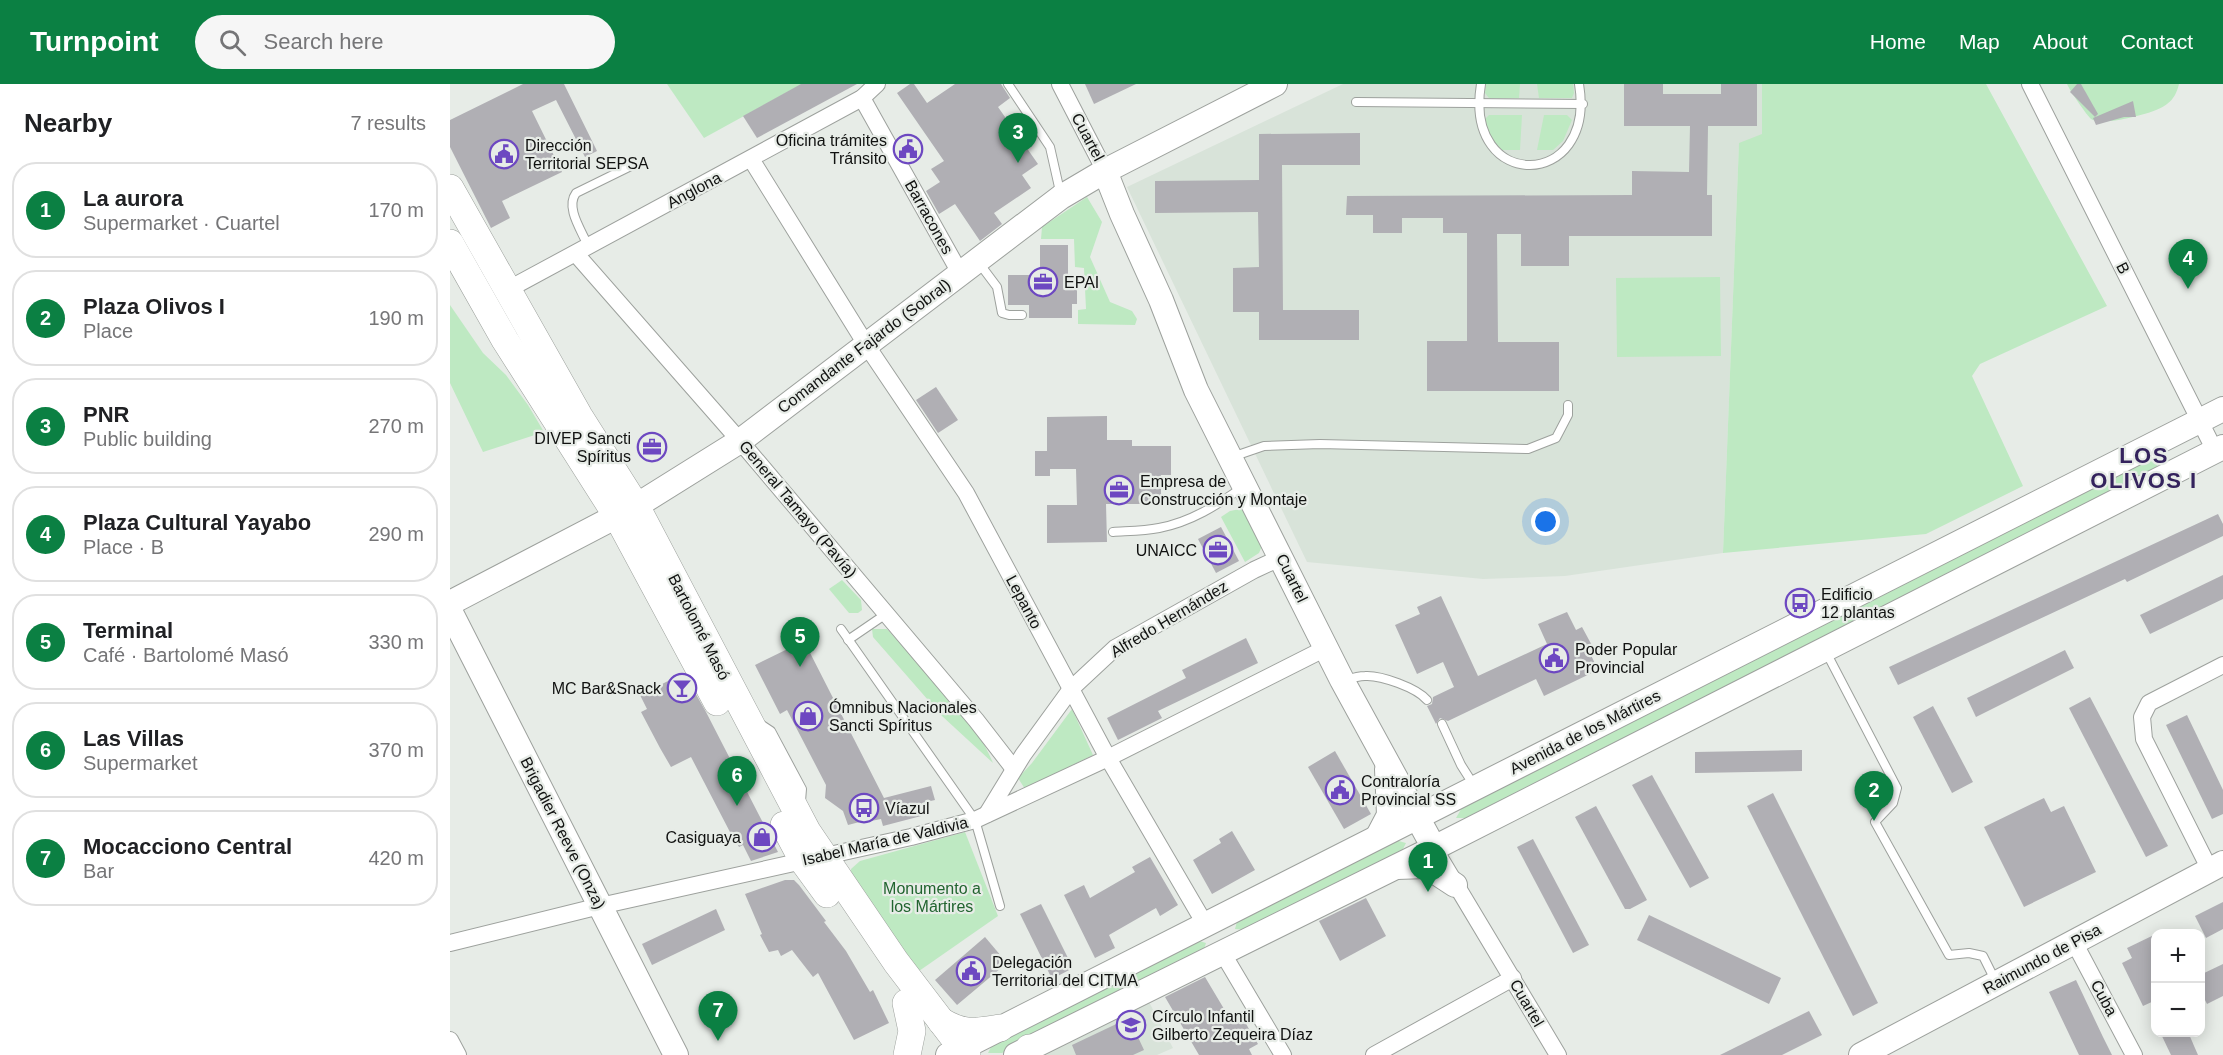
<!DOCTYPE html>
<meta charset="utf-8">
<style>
:root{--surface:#fff;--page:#f6f6f6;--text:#202124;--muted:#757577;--line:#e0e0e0;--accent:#0b8043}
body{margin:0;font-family:Arial,sans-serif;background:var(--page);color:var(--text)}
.controls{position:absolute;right:18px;bottom:18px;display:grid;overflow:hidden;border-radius:12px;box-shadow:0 3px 15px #0003}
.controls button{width:54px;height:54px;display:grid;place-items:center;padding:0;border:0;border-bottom:2px solid var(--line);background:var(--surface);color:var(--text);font:30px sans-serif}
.you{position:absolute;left:1096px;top:438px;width:21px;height:21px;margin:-15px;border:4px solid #fff;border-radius:50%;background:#1a73e8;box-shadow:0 0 0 9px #1a73e833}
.badge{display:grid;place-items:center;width:39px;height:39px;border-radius:50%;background:var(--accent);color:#fff;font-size:20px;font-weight:700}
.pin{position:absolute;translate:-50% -50px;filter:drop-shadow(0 2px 3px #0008)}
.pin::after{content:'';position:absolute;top:32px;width:21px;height:18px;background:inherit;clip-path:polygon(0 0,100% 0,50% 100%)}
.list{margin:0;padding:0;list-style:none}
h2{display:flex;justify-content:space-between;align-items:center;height:78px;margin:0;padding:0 24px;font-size:26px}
h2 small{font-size:20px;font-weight:400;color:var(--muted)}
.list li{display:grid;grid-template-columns:39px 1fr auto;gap:18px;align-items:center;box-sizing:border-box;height:96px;margin:0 12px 12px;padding:0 12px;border:2px solid var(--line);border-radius:24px}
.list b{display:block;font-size:22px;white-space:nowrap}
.list p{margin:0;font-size:20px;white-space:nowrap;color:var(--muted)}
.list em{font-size:20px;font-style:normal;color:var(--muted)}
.icon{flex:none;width:33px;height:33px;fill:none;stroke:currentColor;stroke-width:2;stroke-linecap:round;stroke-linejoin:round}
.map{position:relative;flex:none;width:1773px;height:971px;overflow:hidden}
header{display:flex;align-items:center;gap:36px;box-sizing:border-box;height:84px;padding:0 30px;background:var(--accent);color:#fff}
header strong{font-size:28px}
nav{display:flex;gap:33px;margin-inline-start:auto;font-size:21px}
.search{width:420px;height:54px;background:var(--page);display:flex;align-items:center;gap:15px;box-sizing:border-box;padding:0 21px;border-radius:33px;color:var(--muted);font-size:22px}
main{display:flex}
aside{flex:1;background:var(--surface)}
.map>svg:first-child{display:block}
.built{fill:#d8e3d9}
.green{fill:#bee9c2}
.building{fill:#b0afb4}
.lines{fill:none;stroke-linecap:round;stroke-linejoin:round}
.lane-casing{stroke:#9da19d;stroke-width:10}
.street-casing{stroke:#9da19d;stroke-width:18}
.secondary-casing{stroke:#9da19d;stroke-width:26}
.primary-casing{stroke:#9da19d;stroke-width:28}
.lane{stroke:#fff;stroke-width:8}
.street{stroke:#fff;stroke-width:16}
.secondary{stroke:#fff;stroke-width:24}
.primary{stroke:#fff;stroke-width:27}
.labels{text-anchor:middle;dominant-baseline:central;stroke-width:4.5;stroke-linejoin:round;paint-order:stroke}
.street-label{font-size:16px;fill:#111211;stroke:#e7ece7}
.poi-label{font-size:16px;fill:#111211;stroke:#e7ece7;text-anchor:start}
.park-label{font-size:16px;fill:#21642f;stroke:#e7ece7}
.district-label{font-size:22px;font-weight:bold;letter-spacing:1.5px;fill:#34235d;stroke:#e7ece7}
</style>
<header>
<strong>Turnpoint</strong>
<div class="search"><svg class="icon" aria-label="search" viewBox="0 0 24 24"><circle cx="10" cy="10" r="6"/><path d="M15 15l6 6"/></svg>Search here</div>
<nav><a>Home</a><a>Map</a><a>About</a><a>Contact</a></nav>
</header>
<main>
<aside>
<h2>Nearby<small>7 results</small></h2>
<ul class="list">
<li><span class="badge">1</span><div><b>La aurora</b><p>Supermarket · Cuartel</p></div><em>170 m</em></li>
<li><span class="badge">2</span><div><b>Plaza Olivos I</b><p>Place</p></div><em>190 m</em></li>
<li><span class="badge">3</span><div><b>PNR</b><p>Public building</p></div><em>270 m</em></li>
<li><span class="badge">4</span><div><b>Plaza Cultural Yayabo</b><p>Place · B</p></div><em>290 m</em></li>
<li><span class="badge">5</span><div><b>Terminal</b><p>Café · Bartolomé Masó</p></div><em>330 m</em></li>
<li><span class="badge">6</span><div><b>Las Villas</b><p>Supermarket</p></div><em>370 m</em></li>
<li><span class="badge">7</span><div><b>Mocacciono Central</b><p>Bar</p></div><em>420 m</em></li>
</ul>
</aside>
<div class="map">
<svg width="1773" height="971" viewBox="0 0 1773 971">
<rect width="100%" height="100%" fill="#e7ece7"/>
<!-- built -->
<g class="built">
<path d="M893,0H1312V51L1289,60L1273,469L1115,492L1033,495L857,478L677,103Z"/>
<path d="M699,918L723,964L707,971H591Z"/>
</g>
<!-- green -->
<g class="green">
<path d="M217,0H352L254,54Z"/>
<path d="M1036,0H1070L1069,14H1039L1035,9Z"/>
<path d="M1087,0H1123L1124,9L1122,14H1089Z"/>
<path d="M1312,0H1536L1657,222L1530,280L1522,292L1573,402L1476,450L1273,469L1289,59L1312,50Z"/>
<path d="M1617,0H1729C1727,8 1724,15 1717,20C1708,29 1651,43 1641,35C1636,30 1620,7 1617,0Z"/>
<path d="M1039,31H1072L1070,66H1052C1042,56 1036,49 1035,35Z"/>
<path d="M1094,31H1117L1122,36L1113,57L1103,66H1087Z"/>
<path d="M637,113L652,138L640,173L660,218L682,227L687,235L685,241L628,240V226L636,225L634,184L625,183L624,155H591L592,143Z"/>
<path d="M1270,193L1271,272L1167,273L1166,194Z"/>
<path d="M0,221L33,269L56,291L78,321L94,348L33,368L0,299Z"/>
<path d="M1695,375L1708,380L1702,391L1025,734H1006L1014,720Z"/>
<path d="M790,425L798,429L812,462L809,469L795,478L771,433L780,427Z"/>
<path d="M392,496L411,516L412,526L408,529H399L379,505Z"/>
<path d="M422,545H437C473,585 523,629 543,679L492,632L423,553Z"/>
<path d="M622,625L643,671L575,705L568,694L582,679Z"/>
<path d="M515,748L548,832L469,887L402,798L401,785L410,777Z"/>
<path d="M945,756L956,759L951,769L797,846L785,845L788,834Z"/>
<path d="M746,856L756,859L752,871L552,969H538L544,957Z"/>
</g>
<!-- building -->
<g class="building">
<path d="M73,0H114L147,67L135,73L106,16L82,27L112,88L52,117L60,134L41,144L0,63V36Z"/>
<path d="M351,0H407L307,54L293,32Z"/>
<path d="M460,0H464L477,19L505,0H551L560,14L548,23L588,80L572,91L581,104L544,129L552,140L530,157L505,120L489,130L476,107L490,98L481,85L494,77L447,9Z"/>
<path d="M635,0H686L644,20Z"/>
<path d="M1174,0H1213V10H1271V0H1307V42H1258L1257,111H1262V152H1119V182H1071V150H1047L1048,258H1109V307H977V257H1017V149H993V134H952V149H923V131H896L897,112L1182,111V87L1239,88L1240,42H1174Z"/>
<path d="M1627,0H1631L1648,30L1645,33L1620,8Z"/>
<path d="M1683,17L1686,33H1674L1646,41L1643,34Z"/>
<path d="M910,49V81H832L833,226H909V256H809V228H783V184L809,183L808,128L705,129V97L809,96V50Z"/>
<path d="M590,161H618V190H627V220H622V234H579V221H558V191H590Z"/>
<path d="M486,303L508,336L488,349L466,316Z"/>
<path d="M657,332V356H682V362H721V391H711V420H656L657,458L597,459V421H627L626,385H600V392H585V367H597V333Z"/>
<path d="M1768,430L1773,440V452L1677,498L1675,495L1448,601L1439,583Z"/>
<path d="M771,443L789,477L766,489L748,455Z"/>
<path d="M1773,491V515L1700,550L1690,531Z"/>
<path d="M991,512L1028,592L1097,560L1088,540L1117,528L1126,546L1132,543L1145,567L1140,569L1148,586L1094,612L1086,595L998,637L990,634L986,640L977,622L982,620L983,613L1004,603L993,578L967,590L945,541L970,530L967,523Z"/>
<path d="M796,554L808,579L708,627L712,634L668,656L657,634L736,594L732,586Z"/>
<path d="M354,557L434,714L481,702L485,716L472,719L475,731L433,742L431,735L421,737V735L398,741L393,727L375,714L376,701L337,626L330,630L305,581Z"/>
<path d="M1615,566L1624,584L1526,633L1517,614Z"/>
<path d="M234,589L256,628L328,768L301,777L293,761L289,763L282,749L281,750L241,673L221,683L210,664L191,628L197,625L190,611Z"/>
<path d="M1640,613L1718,762L1696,773L1619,624Z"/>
<path d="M1483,622L1523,698L1502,709L1463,633Z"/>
<path d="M1737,631L1773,706V730L1762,735L1716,641Z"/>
<path d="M1352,666V687L1245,689V668Z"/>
<path d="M885,667L921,730L894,745L858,683Z"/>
<path d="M1202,691L1259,794L1240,804L1182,701Z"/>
<path d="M1323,709L1428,919L1403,932L1297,722Z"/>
<path d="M1594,714L1601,728L1614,722L1646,788L1574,823L1534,743Z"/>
<path d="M1146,722L1197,816L1180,825H1175L1125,733Z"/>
<path d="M782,747L805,786L762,810L743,776L771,759L769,755Z"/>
<path d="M1083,755L1139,861L1123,869L1067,763Z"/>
<path d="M700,773L728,821L710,832L706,824L659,851L665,864L645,874L614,811L634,801L640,814L685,788L682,783Z"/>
<path d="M335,796H344L349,801L376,837L374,838L396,867L420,908L423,906L439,939L404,956L368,889L363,893L342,866L331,872L328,866L319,868L310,851L312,850L295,810Z"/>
<path d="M916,814L936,852L890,877L869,837Z"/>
<path d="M1773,818V845L1756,854L1745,832Z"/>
<path d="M591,820L623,884L602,895L570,830Z"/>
<path d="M266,825L275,846L202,881L192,860Z"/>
<path d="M1199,831L1331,894L1319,920L1187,856Z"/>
<path d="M1706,850V916L1693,922L1672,879L1682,874L1677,864Z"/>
<path d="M535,853L557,879L507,921L485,896Z"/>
<path d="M1773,880V912L1757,920L1750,906V891Z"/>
<path d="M755,893L783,940L793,934L800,947L808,960L799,965L802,971H749L715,913Z"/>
<path d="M1626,896L1653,953L1662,971H1629L1599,908Z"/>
<path d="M1359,927L1372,951L1332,971H1270Z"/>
<path d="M679,934L694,966L683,971H626L622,961Z"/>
<path d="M1710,948H1738L1748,971H1721Z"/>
</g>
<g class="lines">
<!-- lane casing -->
<g class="lane-casing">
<g id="lane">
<path d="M558,0L600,63L611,112"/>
<path d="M1031,0C1013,109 1147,107 1129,0"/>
<path d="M906,18L1133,20"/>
<path d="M138,162C132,147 115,124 126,109L181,82"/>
<path d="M529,179L547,203L552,229L559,231H572"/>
<path d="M782,373L814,362L870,360L1078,365L1106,354L1118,331V321"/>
<path d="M663,448C678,447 694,447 709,444C741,438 767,421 793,403"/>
<path d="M391,545L525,736L550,822"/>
<path d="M398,556L436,530"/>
<path d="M1375,566L1447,704L1443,719L1425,738L1499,871L1519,869L1533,872L1546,898"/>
<path d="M896,596C902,594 909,592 915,592C931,591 967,604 977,616"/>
<path d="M992,640L1011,681L1025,703"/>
<path d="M312,641L321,647L352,705L351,717"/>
</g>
</g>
<!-- street casing -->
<g class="street-casing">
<g id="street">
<path d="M610,0L655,87"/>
<path d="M1580,0L1765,367"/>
<path d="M412,14L510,189"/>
<path d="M301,75L417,262L516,409L658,674L755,840"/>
<path d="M126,170L290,357L526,636L564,685"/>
<path d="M57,206L412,14L427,0"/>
<path d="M537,730L573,671L621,605L665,564L804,486L832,473"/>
<path d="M984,764L1108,971"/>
<path d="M1760,786L1694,655L1692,633L1699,619L1773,581"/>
<path d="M1624,858L1684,971"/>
<path d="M0,859L150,822L461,753L525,736L658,674L876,564"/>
<path d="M772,868L833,971"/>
<path d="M0,956L8,971"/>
<path d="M924,971L1063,894"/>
</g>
</g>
<!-- secondary casing -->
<g class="secondary-casing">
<g id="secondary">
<path d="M655,87L672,130L711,216L746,306L892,596L984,764"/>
<path d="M0,519L186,422L290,357L611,113L655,87L825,0"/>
<path d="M0,527L226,971"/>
<path d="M928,752L939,731L937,685"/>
<path d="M947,783L976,782L1005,801"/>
<path d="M498,971L1773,325"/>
<path d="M566,971L984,764L1773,363"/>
<path d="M1411,971L1773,779"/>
</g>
</g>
<!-- primary casing -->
<g class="primary-casing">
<g id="primary">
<path d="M0,104L129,332L186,422L357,747L446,878L517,971"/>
<path d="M0,159L55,256L167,432L267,618"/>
<path d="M334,741L353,777L377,810"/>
<path d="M456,919L462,947L457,971"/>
<path d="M491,937C514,951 525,948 550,944"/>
<path d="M575,971L579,964"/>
</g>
</g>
<!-- lane -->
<use href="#lane" class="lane"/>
<!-- street -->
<use href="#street" class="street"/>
<!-- secondary -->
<use href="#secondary" class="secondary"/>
<!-- primary -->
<use href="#primary" class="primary"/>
</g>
<!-- icons -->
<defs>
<g id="civic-ring" transform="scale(1.5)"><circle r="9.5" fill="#e7ece7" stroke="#6d48c1" stroke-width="1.5"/><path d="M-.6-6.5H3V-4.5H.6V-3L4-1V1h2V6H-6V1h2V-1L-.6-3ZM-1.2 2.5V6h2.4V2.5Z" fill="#6d48c1"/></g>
<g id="office-ring" transform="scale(1.5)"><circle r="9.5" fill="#e7ece7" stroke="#6d48c1" stroke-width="1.5"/><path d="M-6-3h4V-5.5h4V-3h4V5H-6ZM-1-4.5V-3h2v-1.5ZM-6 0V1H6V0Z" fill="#6d48c1"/></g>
<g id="bus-ring" transform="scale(1.5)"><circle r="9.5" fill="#e7ece7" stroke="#6d48c1" stroke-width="1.5"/><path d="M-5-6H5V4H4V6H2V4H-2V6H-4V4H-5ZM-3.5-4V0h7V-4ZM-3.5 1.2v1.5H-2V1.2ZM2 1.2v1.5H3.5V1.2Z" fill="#6d48c1"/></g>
<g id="bar-ring" transform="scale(1.5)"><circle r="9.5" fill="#e7ece7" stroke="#6d48c1" stroke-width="1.5"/><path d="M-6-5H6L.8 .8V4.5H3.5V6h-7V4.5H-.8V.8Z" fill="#6d48c1"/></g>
<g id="shop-ring" transform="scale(1.5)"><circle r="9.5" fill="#e7ece7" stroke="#6d48c1" stroke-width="1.5"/><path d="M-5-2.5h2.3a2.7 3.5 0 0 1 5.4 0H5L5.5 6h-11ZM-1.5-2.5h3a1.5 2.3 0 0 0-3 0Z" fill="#6d48c1"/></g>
<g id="school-ring" transform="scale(1.5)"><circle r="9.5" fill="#e7ece7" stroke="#6d48c1" stroke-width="1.5"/><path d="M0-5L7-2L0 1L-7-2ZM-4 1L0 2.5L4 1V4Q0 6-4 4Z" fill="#6d48c1"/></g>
</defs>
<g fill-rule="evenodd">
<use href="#civic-ring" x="458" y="65"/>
<use href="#civic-ring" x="54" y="70"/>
<use href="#office-ring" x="593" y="198"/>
<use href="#office-ring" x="202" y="363"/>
<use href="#office-ring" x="669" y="406"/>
<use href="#office-ring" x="768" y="466"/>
<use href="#bus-ring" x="1350" y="519"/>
<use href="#civic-ring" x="1104" y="574"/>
<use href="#bar-ring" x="232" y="604"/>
<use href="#shop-ring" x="358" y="632"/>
<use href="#civic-ring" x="890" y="706"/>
<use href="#bus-ring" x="414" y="724"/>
<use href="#shop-ring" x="312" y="753"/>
<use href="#civic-ring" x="521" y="887"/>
<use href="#school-ring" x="681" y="941"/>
</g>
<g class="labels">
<!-- street labels -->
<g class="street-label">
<text transform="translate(638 53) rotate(62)">Cuartel</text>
<text transform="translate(244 106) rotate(-28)">Anglona</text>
<text transform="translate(479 133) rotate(61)">Barracones</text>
<text transform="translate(1673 184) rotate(63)">B</text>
<text transform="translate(414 262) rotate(-37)">Comandante Fajardo (Sobral)</text>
<text transform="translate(348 425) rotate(50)">General Tamayo (Pavía)</text>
<text transform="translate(842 494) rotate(64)">Cuartel</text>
<text transform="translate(574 518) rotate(62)">Lepanto</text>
<text transform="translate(719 535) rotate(-31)">Alfredo Hernández</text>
<text transform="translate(249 543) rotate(63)">Bartolomé Masó</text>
<text transform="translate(1135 648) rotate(-27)">Avenida de los Mártires</text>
<text transform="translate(113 749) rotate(63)">Brigadier Reeve (Onza)</text>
<text transform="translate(435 757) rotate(-13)">Isabel María de Valdivia</text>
<text transform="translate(1592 875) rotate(-28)">Raimundo de Pisa</text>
<text transform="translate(1654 914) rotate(62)">Cuba</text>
<text transform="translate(1077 919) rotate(60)">Cuartel</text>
</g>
<!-- poi labels -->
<g class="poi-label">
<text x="437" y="56" text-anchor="end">Oficina trámites<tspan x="437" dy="18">Tránsito</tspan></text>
<text x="75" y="61">Dirección<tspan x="75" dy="18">Territorial SEPSA</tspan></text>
<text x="614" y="198">EPAI</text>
<text x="181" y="354" text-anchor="end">DIVEP Sancti<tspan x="181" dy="18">Spíritus</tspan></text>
<text x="690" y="397">Empresa de<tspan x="690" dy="18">Construcción y Montaje</tspan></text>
<text x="747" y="466" text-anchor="end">UNAICC</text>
<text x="1371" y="510">Edificio<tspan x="1371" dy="18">12 plantas</tspan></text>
<text x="1125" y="565">Poder Popular<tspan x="1125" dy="18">Provincial</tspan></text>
<text x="211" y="604" text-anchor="end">MC Bar&amp;Snack</text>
<text x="379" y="623">Ómnibus Nacionales<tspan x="379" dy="18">Sancti Spíritus</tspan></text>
<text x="911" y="697">Contraloría<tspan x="911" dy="18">Provincial SS</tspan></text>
<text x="435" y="724">Víazul</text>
<text x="291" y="753" text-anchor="end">Casiguaya</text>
<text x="542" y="878">Delegación<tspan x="542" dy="18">Territorial del CITMA</tspan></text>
<text x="702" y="932">Círculo Infantil<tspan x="702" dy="18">Gilberto Zequeira Díaz</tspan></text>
</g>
<!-- park labels -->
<g class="park-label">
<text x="482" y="804">Monumento a<tspan x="482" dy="18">los Mártires</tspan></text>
</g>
<!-- district labels -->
<g class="district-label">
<text x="1694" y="371">LOS<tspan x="1694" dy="25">OLIVOS I</tspan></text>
</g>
</g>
</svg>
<div class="controls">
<button>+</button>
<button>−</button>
</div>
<div class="you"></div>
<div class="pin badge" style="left:978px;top:808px">1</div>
<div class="pin badge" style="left:1424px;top:737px">2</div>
<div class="pin badge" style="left:568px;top:79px">3</div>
<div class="pin badge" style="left:1738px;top:205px">4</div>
<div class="pin badge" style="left:350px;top:583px">5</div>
<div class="pin badge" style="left:287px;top:722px">6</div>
<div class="pin badge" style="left:268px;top:957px">7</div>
</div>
</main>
